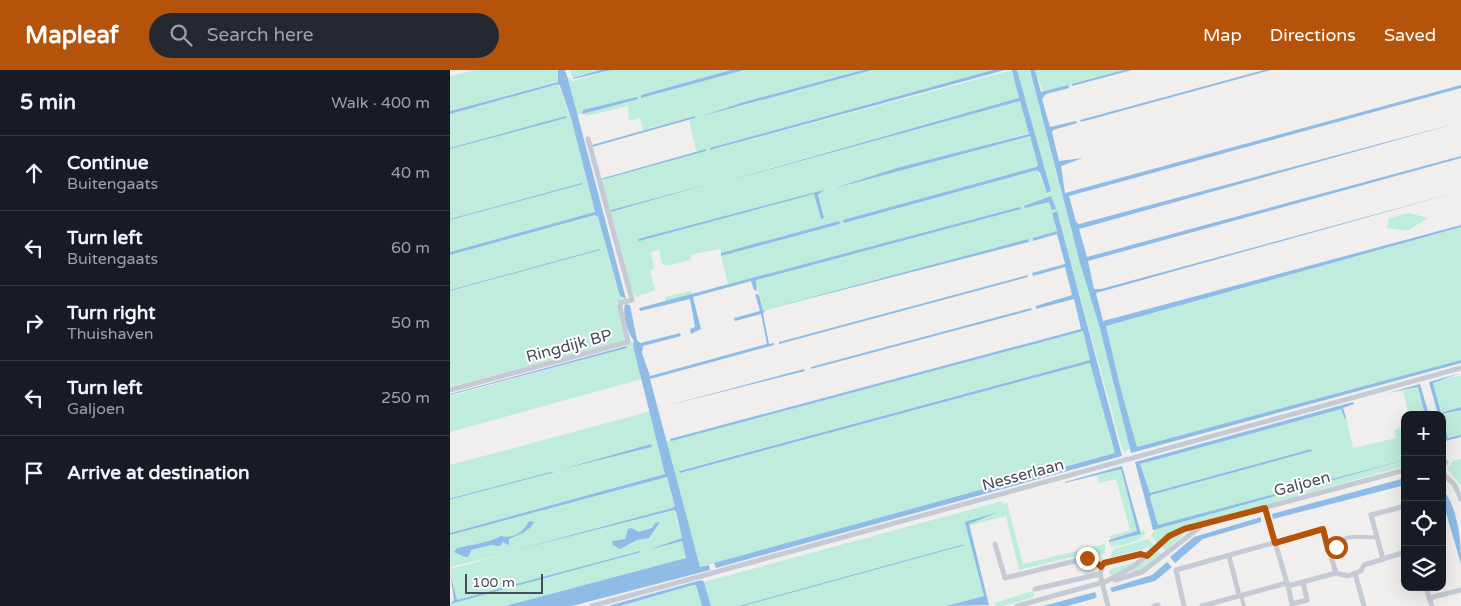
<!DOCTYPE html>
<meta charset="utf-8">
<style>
:root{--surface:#171b24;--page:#242831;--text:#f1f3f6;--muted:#9ea1a6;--line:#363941;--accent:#b45309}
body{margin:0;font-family:"Varela Round",sans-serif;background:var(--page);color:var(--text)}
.controls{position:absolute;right:15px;bottom:15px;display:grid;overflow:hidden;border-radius:10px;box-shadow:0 5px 20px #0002}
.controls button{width:45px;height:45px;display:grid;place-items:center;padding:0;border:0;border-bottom:1px solid var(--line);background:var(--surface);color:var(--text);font:25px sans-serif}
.scale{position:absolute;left:15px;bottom:12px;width:78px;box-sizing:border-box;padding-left:5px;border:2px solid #474c5b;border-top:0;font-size:14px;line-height:18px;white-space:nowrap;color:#474c5b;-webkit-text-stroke:4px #fff;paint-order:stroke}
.stop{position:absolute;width:15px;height:15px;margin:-11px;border:4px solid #b45309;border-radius:50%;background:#fff}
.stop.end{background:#b45309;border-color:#fff;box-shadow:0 1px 5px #0008}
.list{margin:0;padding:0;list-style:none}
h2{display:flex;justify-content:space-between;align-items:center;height:65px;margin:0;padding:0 20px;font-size:21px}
h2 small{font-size:16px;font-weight:400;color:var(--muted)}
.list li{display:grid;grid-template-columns:32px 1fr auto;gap:15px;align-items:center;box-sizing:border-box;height:75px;padding:0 20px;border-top:1px solid var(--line)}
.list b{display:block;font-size:19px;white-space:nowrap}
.list p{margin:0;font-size:16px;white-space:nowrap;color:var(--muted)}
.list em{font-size:16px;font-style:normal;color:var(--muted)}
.icon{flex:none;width:28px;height:28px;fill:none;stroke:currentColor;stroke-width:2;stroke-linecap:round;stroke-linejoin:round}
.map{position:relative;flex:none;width:1011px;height:536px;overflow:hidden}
header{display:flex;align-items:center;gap:30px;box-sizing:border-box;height:70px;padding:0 25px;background:var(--accent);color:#fff}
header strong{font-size:24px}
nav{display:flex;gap:28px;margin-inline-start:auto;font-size:18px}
.search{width:350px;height:45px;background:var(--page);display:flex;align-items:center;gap:12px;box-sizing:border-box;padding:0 18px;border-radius:28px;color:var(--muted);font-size:19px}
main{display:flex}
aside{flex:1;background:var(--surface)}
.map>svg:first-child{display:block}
.green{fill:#bfecdd;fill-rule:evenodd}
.water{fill:#8ebce7}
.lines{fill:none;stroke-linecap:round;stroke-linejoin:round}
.stream{stroke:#8ebce7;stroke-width:1}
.pedestrian{stroke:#c5cad5;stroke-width:4}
.minor{stroke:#c5cad5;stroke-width:5}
.route{stroke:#b45309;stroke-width:6}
.labels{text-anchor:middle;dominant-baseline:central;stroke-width:4;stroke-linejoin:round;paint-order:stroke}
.street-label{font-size:16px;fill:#474c5b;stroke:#fff}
</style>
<header>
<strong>Mapleaf</strong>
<div class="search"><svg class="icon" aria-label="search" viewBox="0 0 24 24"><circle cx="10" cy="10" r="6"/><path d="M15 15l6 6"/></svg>Search here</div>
<nav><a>Map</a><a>Directions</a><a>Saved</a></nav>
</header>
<main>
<aside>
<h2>5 min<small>Walk · 400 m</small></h2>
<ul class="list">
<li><svg class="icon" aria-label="ahead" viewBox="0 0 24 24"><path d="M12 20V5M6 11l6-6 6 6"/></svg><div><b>Continue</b><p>Buitengaats</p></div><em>40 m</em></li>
<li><svg class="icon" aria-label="left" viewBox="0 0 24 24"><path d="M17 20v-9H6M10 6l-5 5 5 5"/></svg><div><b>Turn left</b><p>Buitengaats</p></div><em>60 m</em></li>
<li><svg class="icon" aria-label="right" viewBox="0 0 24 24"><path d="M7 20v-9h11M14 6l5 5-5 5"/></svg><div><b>Turn right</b><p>Thuishaven</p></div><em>50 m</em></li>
<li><svg class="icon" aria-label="left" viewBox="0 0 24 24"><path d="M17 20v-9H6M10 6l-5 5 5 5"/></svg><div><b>Turn left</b><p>Galjoen</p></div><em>250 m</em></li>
<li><svg class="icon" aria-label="arrive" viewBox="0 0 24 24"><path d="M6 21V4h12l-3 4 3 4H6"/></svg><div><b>Arrive at destination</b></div></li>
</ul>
</aside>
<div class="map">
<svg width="1011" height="536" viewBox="0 0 1011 536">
<rect width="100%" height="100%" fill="#f1efee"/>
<!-- green -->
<g class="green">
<path d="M24,0H108L109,11L0,41V6Z"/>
<path d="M120,0H150L123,8Z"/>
<path d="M162,0H281L191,25L192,28L294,0H413L294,32L250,47L422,0H543L260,78L261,80L562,0L570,28L270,112L570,31L579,63L378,119V120L580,66L588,95L586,97L394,150L395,153L587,100L597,123L601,122L567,0H580L621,160L649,255L680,379L673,382L607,142L602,143L607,161L583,168V171L579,172L578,169L313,241L306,210L570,137L278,215L271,186L390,154L389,151L271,183L268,176V179L240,185L241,190L216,196L212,194L209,180L201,182L204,198L200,201L205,220L187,227L182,223L151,110L256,81H246L239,50L245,48V46L193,60L190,48L179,51L178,36L136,46L133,43L187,28L133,40L132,44L127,45L118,7L123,11ZM266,112L162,142L161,140ZM374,121L368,125L374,148L371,149L364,124L188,169Z"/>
<path d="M585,0H674L622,14L619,18L617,15L593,22Z"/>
<path d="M108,14L121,48L145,143L0,182V150L133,114L0,149V79L116,47L0,78V44Z"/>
<path d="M959,143L978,148L957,161L937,158L939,148Z"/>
<path d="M145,145L148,147L170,226L174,230L166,232L175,268L173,271L0,317V221L150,180L0,220V185Z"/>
<path d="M1011,157V290L687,377L671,320L656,256Z"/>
<path d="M241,221L242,225L215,232V227Z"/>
<path d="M633,261L640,290L230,400V403L641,293L665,383L250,497L216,371Z"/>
<path d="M184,271L183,276L192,309L0,362V326L177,278L176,274Z"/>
<path d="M1011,305V337L991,343L983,313Z"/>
<path d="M968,317L975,345H959L953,321Z"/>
<path d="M891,339L895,349L896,347L903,378L946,368L944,360L955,356V387L950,391L708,456L700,428L701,425L862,381L861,379L700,423L689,394Z"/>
<path d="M1011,340V365L998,368L992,345Z"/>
<path d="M201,341L215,404L0,463V395ZM201,374L202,377L102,402L103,401Z"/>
<path d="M1011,389V416L997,399L1003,391Z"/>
<path d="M955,390V396L732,458L717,465L708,473L701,466L705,459Z"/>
<path d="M671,399L687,461L661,469L660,466L680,460L666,409L649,413L647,405Z"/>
<path d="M217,407L225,436L222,438L58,482L224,440L232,468L198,480L232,471L236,488L55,536H0V534L191,482L7,530L0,499L52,485L0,497V465Z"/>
<path d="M552,431L553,434L557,433L573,494L655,474V484H651L648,488L635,484L569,500L556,446L518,456L534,526L496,536H261L254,512Z"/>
<path d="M692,460L696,462C691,473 672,475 661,477L659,472L691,464Z"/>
<path d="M739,460L715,481L711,476L721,468Z"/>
<path d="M698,469L704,476L702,477L659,488L664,479Z"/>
<path d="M707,480L711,484L691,500L679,504Z"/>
<path d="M685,492L678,498L661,505L659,503L660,499Z"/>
<path d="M243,515H246L252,536H170Z"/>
<path d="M583,521L584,527L553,536H545L544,533Z"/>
</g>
<!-- water -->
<g class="water">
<path d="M108,0H115L118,9L176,229L170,226L148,147L145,145L0,185V182L145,142L121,48L110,16L108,14L0,44V41L108,12Z"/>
<path d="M150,0H162L123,9V8Z"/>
<path d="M281,0H294L191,28V25Z"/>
<path d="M413,0H422L249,47L294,32Z"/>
<path d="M543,0H555L260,80V78Z"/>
<path d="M562,0H567L601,121L597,123L590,103L587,100L394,153L393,150L586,97L588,95L580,66L378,120L447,98L579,64L570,31L270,113L569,28Z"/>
<path d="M580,0H585L591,22L618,15L619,18L596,24L592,29L600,57L626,51L627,53L603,60L602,62L609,91L633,88L611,96L615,123L1011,15V18L619,126L626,152L629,154L1011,52L629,159L637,187L1011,86V88L638,191L644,219H651L1011,121L646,223L653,251L1011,155V157L656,256L671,320L687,377L1011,290V293L681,383L649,255L630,193Z"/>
<path d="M674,0H682L622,16V14Z"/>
<path d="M814,0H821L631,52L630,50Z"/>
<path d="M187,27L188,29L132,44L133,40Z"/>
<path d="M116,46V48L0,79V78Z"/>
<path d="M245,46V48L142,77V75Z"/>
<path d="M256,79V81L151,110L150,109Z"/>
<path d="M266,112L161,142V140Z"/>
<path d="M132,113L133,114L0,150V149Z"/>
<path d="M374,120L368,125L374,148L371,149L364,124L189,171L188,169Z"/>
<path d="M601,126L606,139L602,140L599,132L575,138L574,136Z"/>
<path d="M570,137L571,139L306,210L307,221L304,220L301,211L243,227L251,259L241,264L240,259L245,257L240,229L190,241L189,238Z"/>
<path d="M607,141L672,386L266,498L264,493L665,383L640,293L230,403L229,401L640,290L633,261L221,371L220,369L631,259L624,229L586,239V236L622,225L615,197L583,206L582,203L615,194L607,164L583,171V168L607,161L602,143Z"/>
<path d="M389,151L390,154L271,186V183Z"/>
<path d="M578,169L579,172L318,239Z"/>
<path d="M150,179V180L0,221V220Z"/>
<path d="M578,205V207L329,274V272Z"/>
<path d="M305,224L309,225L313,241L316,240L313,243L319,274L324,273V275L200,309L250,497L259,495L260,500L122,536H55L236,488L232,471L198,480L232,468L226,442L224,440L58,482L222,438L225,436L217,407L0,465V463L215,404L183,276L184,271C178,263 172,245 175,234L180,235L187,270L190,273L230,263L231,266L193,276L192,283L200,306L317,274L311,244L285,251L284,248L310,241Z"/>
<path d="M581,238L582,240L361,299V297Z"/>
<path d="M176,276L177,278L0,325V324Z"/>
<path d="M354,299L355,301L212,337Z"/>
<path d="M1011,303L983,313L991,343L1011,337V340L988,345L979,312Z"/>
<path d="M970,314L979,345H975L968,317L938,323Z"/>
<path d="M903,332L904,334L893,338L896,347L895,349L891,339L690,394L700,423L861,379L862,381L701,425L700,428L708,455L950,391L955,387V390L703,460L685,392Z"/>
<path d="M992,346L998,368L1011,365V367L995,371Z"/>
<path d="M201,374L202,377L101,402Z"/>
<path d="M672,396L691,464L659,472V470L687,461L671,399L615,413V412Z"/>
<path d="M955,408V415L823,449L822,444Z"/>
<path d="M992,418C1008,438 1011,470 1011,494L992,429Z"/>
<path d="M548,442L519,454L539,535L496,536L534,526L515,452Z"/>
<path d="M811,447V452L753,469L725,493L720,487L744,467Z"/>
<path d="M79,451L84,452L81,457L73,463L59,469V475L53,472L50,476L41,475L21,480L19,486L15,487L4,482L7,478C22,475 37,473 51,466C63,469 73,463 79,451Z"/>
<path d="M210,452L199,468L187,470L170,479L162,474L163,471L175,469L178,459L181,458L189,462L202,458L205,453Z"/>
<path d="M190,481L191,482L0,534L4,530L0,502L7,530Z"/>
<path d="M717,492L722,497L705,511L662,522L660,518L702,505Z"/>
<path d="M251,510L254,512L261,536H252L246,515H243L170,536H158Z"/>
<path d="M645,522L647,527L643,529L617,536H593Z"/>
</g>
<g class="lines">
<!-- stream -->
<g class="stream">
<path d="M0,429L103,402"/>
<path d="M291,536L513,475"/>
</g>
<!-- pedestrian -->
<g class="pedestrian">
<path d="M878,479L886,477C896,461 912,469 927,467"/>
<path d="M791,525L794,536"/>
</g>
<!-- minor -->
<g class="minor">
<path d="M0,320L178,272L170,237V233L182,230L138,69"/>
<path d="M992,399L996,392"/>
<path d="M992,403L1004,414L1011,429"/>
<path d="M815,438L837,513"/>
<path d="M545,474L555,508L637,488L645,491L651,497"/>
<path d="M779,486L789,525"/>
<path d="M933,489L921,445L955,436"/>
<path d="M905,503L914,536"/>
<path d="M665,510L692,502L750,457"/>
<path d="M653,513L683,497L719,466L734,459L955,400"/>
<path d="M837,513L838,516L886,503L898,506L911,501L914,495L952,483L955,491"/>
<path d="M838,516L842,534"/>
<path d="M976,517L982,536"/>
<path d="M585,519L650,504"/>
<path d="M979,528L1011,520"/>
<path d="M142,536L1011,298"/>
<path d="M567,536L654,512"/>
<path d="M658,536L650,504L654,493L691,484L697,486"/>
<path d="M704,536L708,535"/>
<path d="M734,536L726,500L873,459L886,503"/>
<path d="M752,536L837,513"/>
<path d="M842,536V534L857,530L853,512"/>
</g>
</g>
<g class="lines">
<!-- route -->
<path class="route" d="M637,488L645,491L651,497L654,493L691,484L697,486L719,466L734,459L815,438L825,473L873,459L878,479L886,477"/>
</g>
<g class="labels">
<!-- street labels -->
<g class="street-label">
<text transform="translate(119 276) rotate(-15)">Ringdijk BP</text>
<text transform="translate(573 405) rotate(-15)">Nesserlaan</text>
<text transform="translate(852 414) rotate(-15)">Galjoen</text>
</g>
</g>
</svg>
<div class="controls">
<button>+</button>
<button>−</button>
<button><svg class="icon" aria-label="locate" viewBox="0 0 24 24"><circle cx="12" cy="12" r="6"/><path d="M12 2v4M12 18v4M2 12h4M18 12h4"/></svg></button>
<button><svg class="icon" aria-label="layers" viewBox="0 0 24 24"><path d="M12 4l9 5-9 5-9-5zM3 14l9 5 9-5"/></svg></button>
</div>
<div class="scale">100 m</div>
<div class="stop" style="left:886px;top:477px"></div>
<div class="stop end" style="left:637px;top:488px"></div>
</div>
</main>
